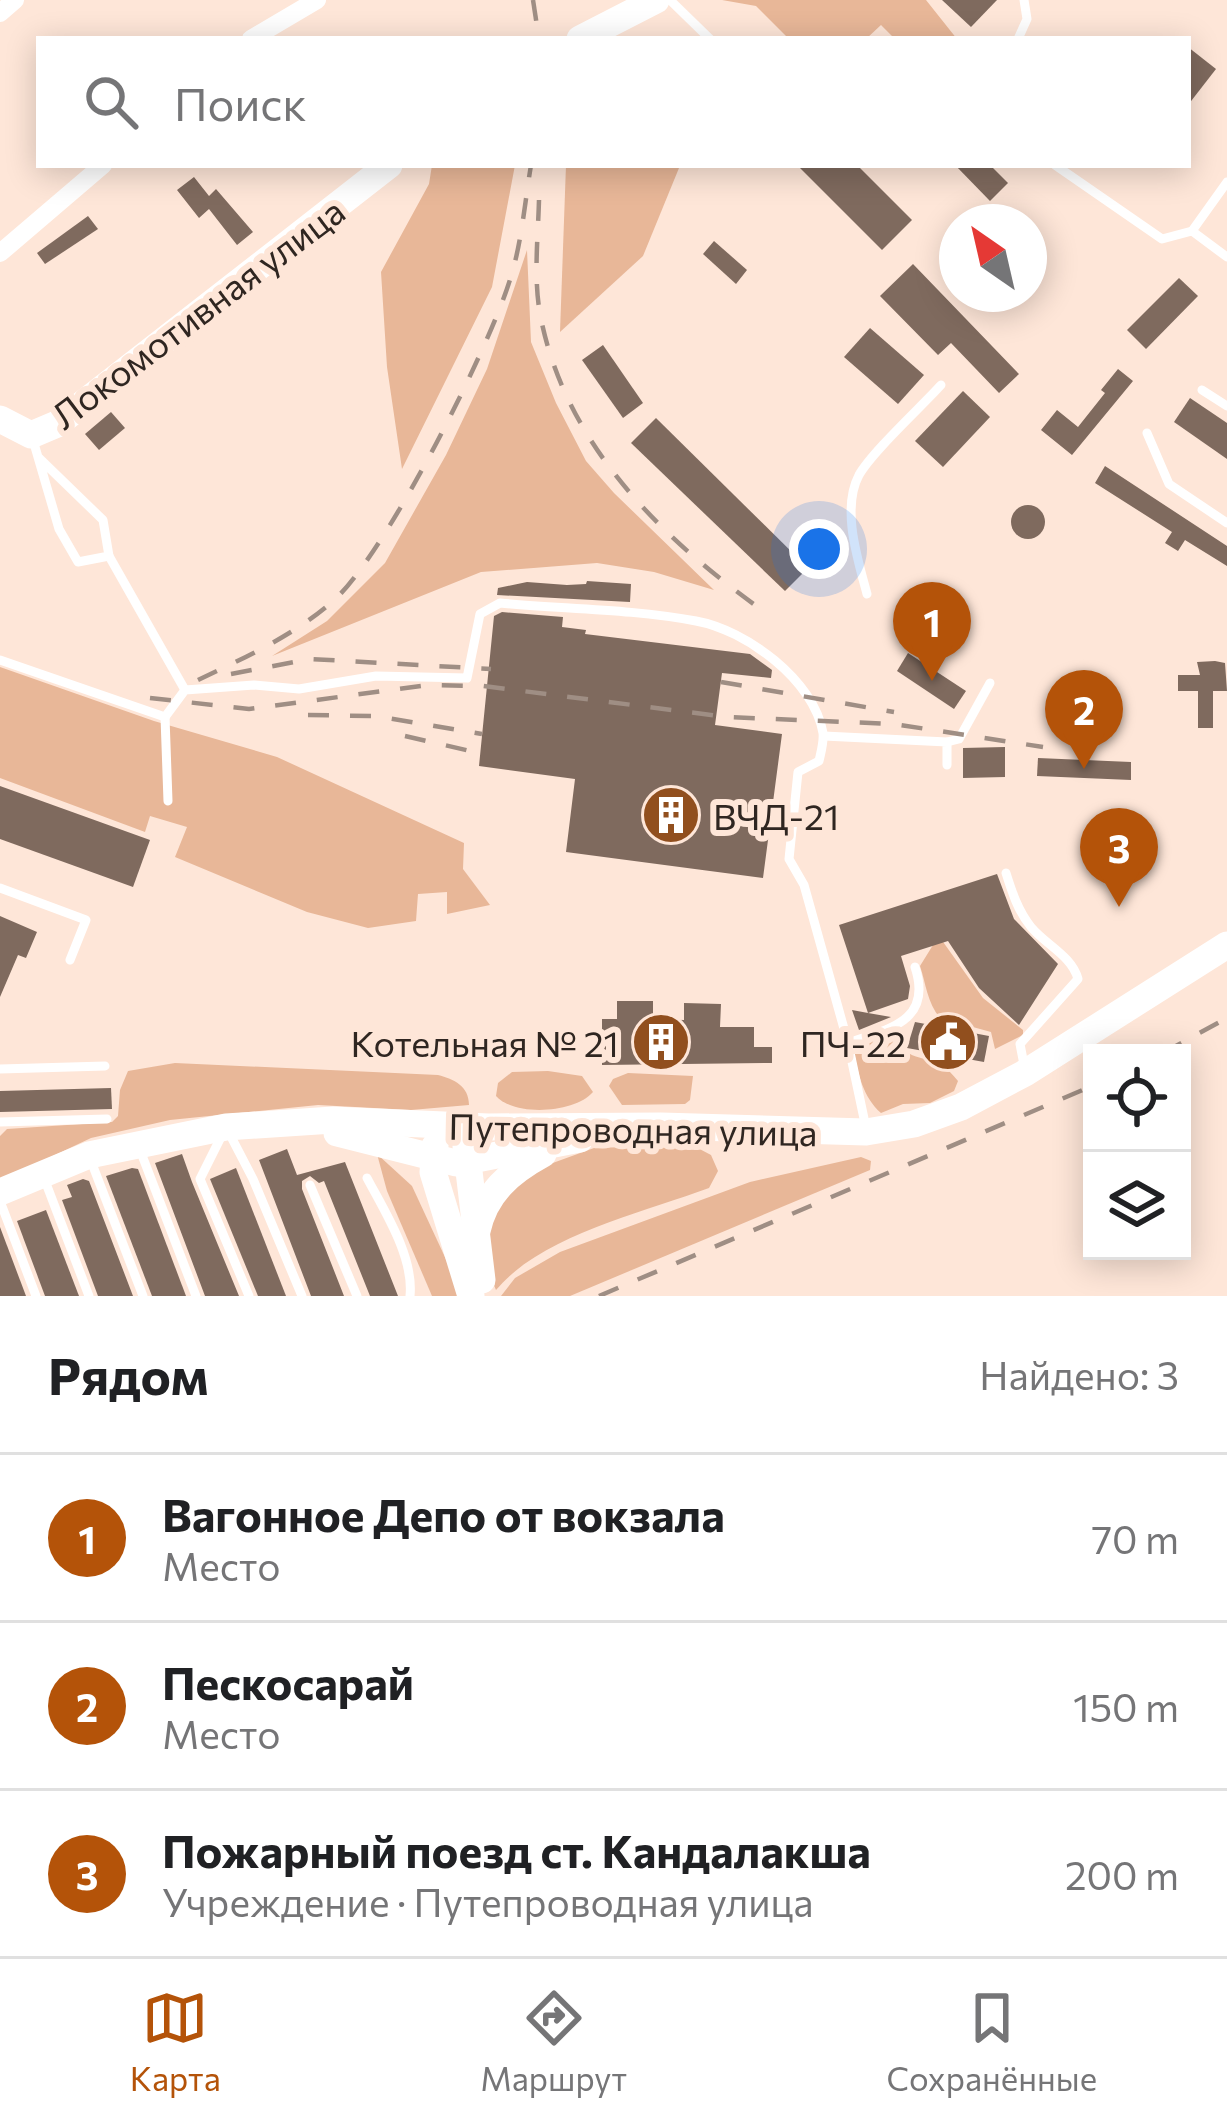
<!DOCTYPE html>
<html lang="ru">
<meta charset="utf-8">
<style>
:root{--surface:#fff;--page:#f6f6f6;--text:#202124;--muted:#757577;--line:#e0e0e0;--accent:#b45309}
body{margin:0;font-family:Commissioner,sans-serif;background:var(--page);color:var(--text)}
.controls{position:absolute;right:36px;bottom:36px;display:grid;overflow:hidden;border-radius:0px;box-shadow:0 6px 30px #0003}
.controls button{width:108px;height:108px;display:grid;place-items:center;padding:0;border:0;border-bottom:3px solid var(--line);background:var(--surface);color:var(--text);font:60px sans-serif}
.compass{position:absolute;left:939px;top:204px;width:108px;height:108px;border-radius:50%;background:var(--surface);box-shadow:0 6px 30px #0003;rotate:326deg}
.you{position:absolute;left:819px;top:549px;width:42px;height:42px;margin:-30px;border:9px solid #fff;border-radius:50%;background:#1a73e8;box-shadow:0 0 0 18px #1a73e833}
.badge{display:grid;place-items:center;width:78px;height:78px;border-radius:50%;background:var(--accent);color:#fff;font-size:39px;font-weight:700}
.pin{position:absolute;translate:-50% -99px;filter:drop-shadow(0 3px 6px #0008)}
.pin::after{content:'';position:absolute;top:63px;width:42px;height:36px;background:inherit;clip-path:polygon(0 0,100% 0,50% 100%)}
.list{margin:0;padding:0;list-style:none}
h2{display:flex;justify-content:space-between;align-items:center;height:156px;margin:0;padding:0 48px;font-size:51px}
h2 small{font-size:39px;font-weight:400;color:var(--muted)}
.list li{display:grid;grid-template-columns:78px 1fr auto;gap:36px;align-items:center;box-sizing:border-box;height:168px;padding:0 48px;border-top:3px solid var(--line)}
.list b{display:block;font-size:45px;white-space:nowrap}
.list p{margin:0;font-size:39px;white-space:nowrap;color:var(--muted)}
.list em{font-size:39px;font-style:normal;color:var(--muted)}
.icon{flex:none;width:66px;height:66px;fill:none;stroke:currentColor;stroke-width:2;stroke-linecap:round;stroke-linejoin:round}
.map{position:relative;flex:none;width:1227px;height:1296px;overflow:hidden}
.search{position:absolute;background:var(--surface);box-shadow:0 6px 30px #0003;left:36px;right:36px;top:36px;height:132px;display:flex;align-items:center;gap:30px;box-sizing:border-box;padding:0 42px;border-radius:0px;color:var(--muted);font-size:45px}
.sheet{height:660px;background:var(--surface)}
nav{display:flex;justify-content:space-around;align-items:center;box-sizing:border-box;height:168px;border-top:3px solid var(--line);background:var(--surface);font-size:33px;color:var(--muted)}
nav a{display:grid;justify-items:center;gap:6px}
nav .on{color:var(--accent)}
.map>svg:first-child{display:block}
.green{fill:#e8b798}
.building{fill:#7f6a5e}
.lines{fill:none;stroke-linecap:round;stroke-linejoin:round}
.lane{stroke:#fff;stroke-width:9}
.street{stroke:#fff;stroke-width:18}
.secondary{stroke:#fff;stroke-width:27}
.rail{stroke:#9f8e84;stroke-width:4.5;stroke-dasharray:21 21;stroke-linecap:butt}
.labels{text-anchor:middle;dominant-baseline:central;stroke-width:12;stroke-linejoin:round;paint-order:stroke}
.street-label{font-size:36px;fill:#2f2621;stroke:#fee6d8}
.poi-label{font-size:36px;fill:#2f2621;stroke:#fee6d8;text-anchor:end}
</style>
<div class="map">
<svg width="1227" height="1296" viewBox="0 0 1227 1296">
<rect width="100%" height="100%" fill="#fee6d8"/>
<!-- green -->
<g class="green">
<path d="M722,0H926L957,39H895L881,25L866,39H789L756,6Z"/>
<path d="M432,165H515L492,287L402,469L387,367L381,272L429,184Z"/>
<path d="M566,165L679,168L643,256L560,332Z"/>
<path d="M527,250L531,342L556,403L586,461L614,493L714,590L654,572L597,563L481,572L272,656L327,621L385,563L446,455L487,369Z"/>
<path d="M0,667L154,721L277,757L464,843L463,869L490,905L447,914V892L418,894L416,921L368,928L307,912L175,857L187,827L150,816L145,832L0,778Z"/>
<path d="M941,939L983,998L1023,1030V1035L995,1049L991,1032L940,1018C927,1002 926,984 920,966L933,945Z"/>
<path d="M896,1033L901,1034V1048C923,1066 935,1051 958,1081L954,1091L930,1103L903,1104L881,1113C863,1097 858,1074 854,1051L860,1043Z"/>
<path d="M175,1063L438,1075C454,1079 469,1086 469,1105L411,1110L318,1105L170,1120L91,1138L0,1181V1136L7,1129L112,1122L118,1116L120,1090L128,1071Z"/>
<path d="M548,1071L582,1076L593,1092C575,1113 515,1117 496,1096L498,1083L512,1072Z"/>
<path d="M628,1073L693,1076L690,1100L685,1104L622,1105L609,1086L613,1079Z"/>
<path d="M692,1145L711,1155L718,1171L709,1188C642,1213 542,1235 496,1290L484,1262L494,1205L515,1184L550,1164L594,1148Z"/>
<path d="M377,1154L412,1186L463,1296H432L387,1191Z"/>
<path d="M861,1157L871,1161L870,1170L570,1296H501L515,1278L560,1252L750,1182Z"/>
</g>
<!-- building -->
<g class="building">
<path d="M942,0H997L971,27Z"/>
<path d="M1188,47L1216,69L1188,105Z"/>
<path d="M797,165H857L912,220L882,250Z"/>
<path d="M955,165H990L1008,183L990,201Z"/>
<path d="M194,177L209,196L216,189L253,232L237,245L209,209L199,218L177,190Z"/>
<path d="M88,216L98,229L45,264L37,253Z"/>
<path d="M714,241L747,270L736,284L703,254Z"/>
<path d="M913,264L1019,374L999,393L951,343L938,355L880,296Z"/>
<path d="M1179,278L1198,296L1146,349L1127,330Z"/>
<path d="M870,328L924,375L898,404L844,357Z"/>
<path d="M603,345L643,403L623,418L582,360Z"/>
<path d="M1118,369L1133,381L1072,455L1041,430L1057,410L1078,427L1105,393L1101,390Z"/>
<path d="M963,391L990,417L943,467L915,441Z"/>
<path d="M1190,398L1227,423V459L1174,422Z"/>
<path d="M111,412L125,428L99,450L85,434Z"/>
<path d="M656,418L808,568L785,591L631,443Z"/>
<path d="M1105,466L1227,546V566L1185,540L1178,551L1165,543L1172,532L1095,483Z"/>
<circle cx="1028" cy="522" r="17"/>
<path d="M587,581L631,584L630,602L497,595L498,588L527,582L567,585L586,584Z"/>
<path d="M502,612L563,617L562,627L586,630L585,634L750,654L772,670L771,678L722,673L715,725L782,734L763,878L566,852L575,779L479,766L494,616Z"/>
<path d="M908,653L966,691L954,709L897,671Z"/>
<path d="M1215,661L1225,663L1227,691H1213V728H1198V691H1178V675H1200L1197,662Z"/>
<path d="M1005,747V777L963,778V748Z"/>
<path d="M1038,758L1131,762V780L1037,776Z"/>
<path d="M0,786L150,840L133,887L0,839Z"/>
<path d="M997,874L1014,919L1058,964L1019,1025L979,988L948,941L901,956L910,986L908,999L868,1013L891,1017L859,1030L852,1010L868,1013L839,925Z"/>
<path d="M0,916L37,932L26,958L18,955L0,997Z"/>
<path d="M617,1001H653V1019L684,1020V1003L721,1004L720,1027H754V1047H772V1063L602,1065V1019H617Z"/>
<path d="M915,1022L989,1036L984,1062L907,1048Z"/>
<path d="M111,1088L112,1109L0,1112V1091Z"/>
<path d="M287,1149L297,1175L345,1162L398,1296H370L324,1181L319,1183L310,1176L302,1181V1189L344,1296H311L259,1160Z"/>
<path d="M182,1154L192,1182L239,1296H205L155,1163Z"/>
<path d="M132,1168L138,1169L186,1296H152L106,1176Z"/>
<path d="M236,1168L286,1296H258L210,1179Z"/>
<path d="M83,1179L89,1181L133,1296H98L62,1200L72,1197L67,1185Z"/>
<path d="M46,1210L79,1296H45L17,1221Z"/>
<path d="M0,1227L26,1296H0Z"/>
</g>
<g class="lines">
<!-- lane -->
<g class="lane">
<path d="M670,0L710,39"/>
<path d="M1018,39L1027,19L1024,0"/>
<path d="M1055,165L1162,239L1192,231L1227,257"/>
<path d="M1192,231L1227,182"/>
<path d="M1202,390L1227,406"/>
<path d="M1147,433L1169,484L1227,523"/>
<path d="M33,440L59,529L78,562L109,556L103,520L38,457"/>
<path d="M109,556L185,690"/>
<path d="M867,594C858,560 841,509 859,475C872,452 921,407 941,385"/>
<path d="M0,660L165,717L185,690L254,685L299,689L376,676L467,678L480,614L500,603C564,609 632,609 696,621C746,630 814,680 823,733C824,742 821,752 819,761L798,772L789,859L804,885L848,1043L866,1128"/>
<path d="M165,717L168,801"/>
<path d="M824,736L947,742V765"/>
<path d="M947,742L959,739L990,683"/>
<path d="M1006,873C1012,892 1018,911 1031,927C1046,945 1072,956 1078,979L1020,1044L1025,1070"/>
<path d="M0,888L86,920L70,960"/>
<path d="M848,1043C889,1029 933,1021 915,967"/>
<path d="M0,1069L105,1066"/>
<path d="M0,1122L107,1119"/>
<path d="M140,1150L196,1296"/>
<path d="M91,1161L143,1296"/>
<path d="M44,1178L89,1296"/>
<path d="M367,1178C385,1212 414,1257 410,1296"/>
<path d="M310,1185L357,1296"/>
<path d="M0,1201L36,1296"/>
<path d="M249,1296L200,1179L226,1127L253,1179L302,1296"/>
</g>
<!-- street -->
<g class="street">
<path d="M0,13L15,0"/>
<path d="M251,39L317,0"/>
<path d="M0,253L103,165"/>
</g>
<!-- secondary -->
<g class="secondary">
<path d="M580,39L656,0"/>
<path d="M0,419L31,435L57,424L389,165"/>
<path d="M337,1133L456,1163L580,1139"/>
<path d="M435,1146L433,1172L471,1296"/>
<path d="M466,1146L482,1280"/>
<path d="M0,1192L89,1155L226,1127L333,1120L488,1127L661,1126L866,1132L914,1124L961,1107L1025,1073L1227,945"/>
<path d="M477,1231C485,1193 510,1172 543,1154"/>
</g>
<!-- rail -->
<g class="rail">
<path d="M533,0L539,39"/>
<path d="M539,200C538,238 533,281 541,319C566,442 657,534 755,605"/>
<path d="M231,674L310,659L491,669"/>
<path d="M198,680C244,658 293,636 332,602C384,558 493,342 512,273C522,239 525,201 531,165"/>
<path d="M721,682L894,712"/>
<path d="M150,698L249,709L428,685L483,686L727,717L894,724L1043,747"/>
<path d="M308,715L375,716L482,734"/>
<path d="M405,736L479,753"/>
<path d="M1163,1053L1227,1018"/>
<path d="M599,1296L1092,1086"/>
</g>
</g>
<!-- icons -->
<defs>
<g id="building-disc" transform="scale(3)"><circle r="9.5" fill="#914f1e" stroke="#fee6d8"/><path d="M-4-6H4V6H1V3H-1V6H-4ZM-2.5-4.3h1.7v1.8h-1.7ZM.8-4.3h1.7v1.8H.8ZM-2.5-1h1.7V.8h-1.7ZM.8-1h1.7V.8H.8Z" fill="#fff"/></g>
<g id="civic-disc" transform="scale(3)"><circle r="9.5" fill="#914f1e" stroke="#fee6d8"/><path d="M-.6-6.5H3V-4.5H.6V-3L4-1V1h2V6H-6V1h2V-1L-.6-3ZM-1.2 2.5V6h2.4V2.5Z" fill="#fff"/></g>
</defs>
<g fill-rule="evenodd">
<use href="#building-disc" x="671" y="815"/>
<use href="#building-disc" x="661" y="1042"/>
<use href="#civic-disc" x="948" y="1042"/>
</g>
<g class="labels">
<!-- street labels -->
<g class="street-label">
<text transform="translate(197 312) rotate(-37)">Локомотивная улица</text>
<text transform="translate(633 1128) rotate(1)">Путепроводная улица</text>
</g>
<!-- poi labels -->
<g class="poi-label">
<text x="713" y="815" text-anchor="start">ВЧД-21</text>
<text x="619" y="1042">Котельная № 21</text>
<text x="906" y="1042">ПЧ-22</text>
</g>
</g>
</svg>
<div class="controls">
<button><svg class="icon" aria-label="locate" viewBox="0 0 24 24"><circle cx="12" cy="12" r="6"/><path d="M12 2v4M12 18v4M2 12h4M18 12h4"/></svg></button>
<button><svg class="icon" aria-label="layers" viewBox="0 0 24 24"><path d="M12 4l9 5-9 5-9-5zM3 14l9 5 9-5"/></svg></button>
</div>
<svg class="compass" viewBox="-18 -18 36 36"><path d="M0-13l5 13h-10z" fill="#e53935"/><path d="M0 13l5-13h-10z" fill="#757577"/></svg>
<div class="you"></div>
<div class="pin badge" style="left:932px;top:681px">1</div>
<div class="pin badge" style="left:1084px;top:769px">2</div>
<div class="pin badge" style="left:1119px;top:907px">3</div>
<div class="search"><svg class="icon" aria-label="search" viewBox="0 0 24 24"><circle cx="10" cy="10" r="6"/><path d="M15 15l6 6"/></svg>Поиск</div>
</div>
<section class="sheet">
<h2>Рядом<small>Найдено: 3</small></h2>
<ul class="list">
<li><span class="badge">1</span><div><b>Вагонное Депо от вокзала</b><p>Место</p></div><em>70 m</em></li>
<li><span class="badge">2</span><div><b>Пескосарай</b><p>Место</p></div><em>150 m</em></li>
<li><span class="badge">3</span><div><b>Пожарный поезд ст. Кандалакша</b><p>Учреждение · Путепроводная улица</p></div><em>200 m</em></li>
</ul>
</section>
<nav>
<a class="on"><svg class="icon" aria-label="map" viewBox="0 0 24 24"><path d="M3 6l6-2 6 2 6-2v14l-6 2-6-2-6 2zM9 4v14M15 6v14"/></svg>Карта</a>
<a><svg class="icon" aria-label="directions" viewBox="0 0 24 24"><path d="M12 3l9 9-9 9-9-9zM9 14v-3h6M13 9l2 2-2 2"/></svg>Маршрут</a>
<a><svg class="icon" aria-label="saved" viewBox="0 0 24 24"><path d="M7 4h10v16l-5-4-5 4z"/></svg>Сохранённые</a>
</nav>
